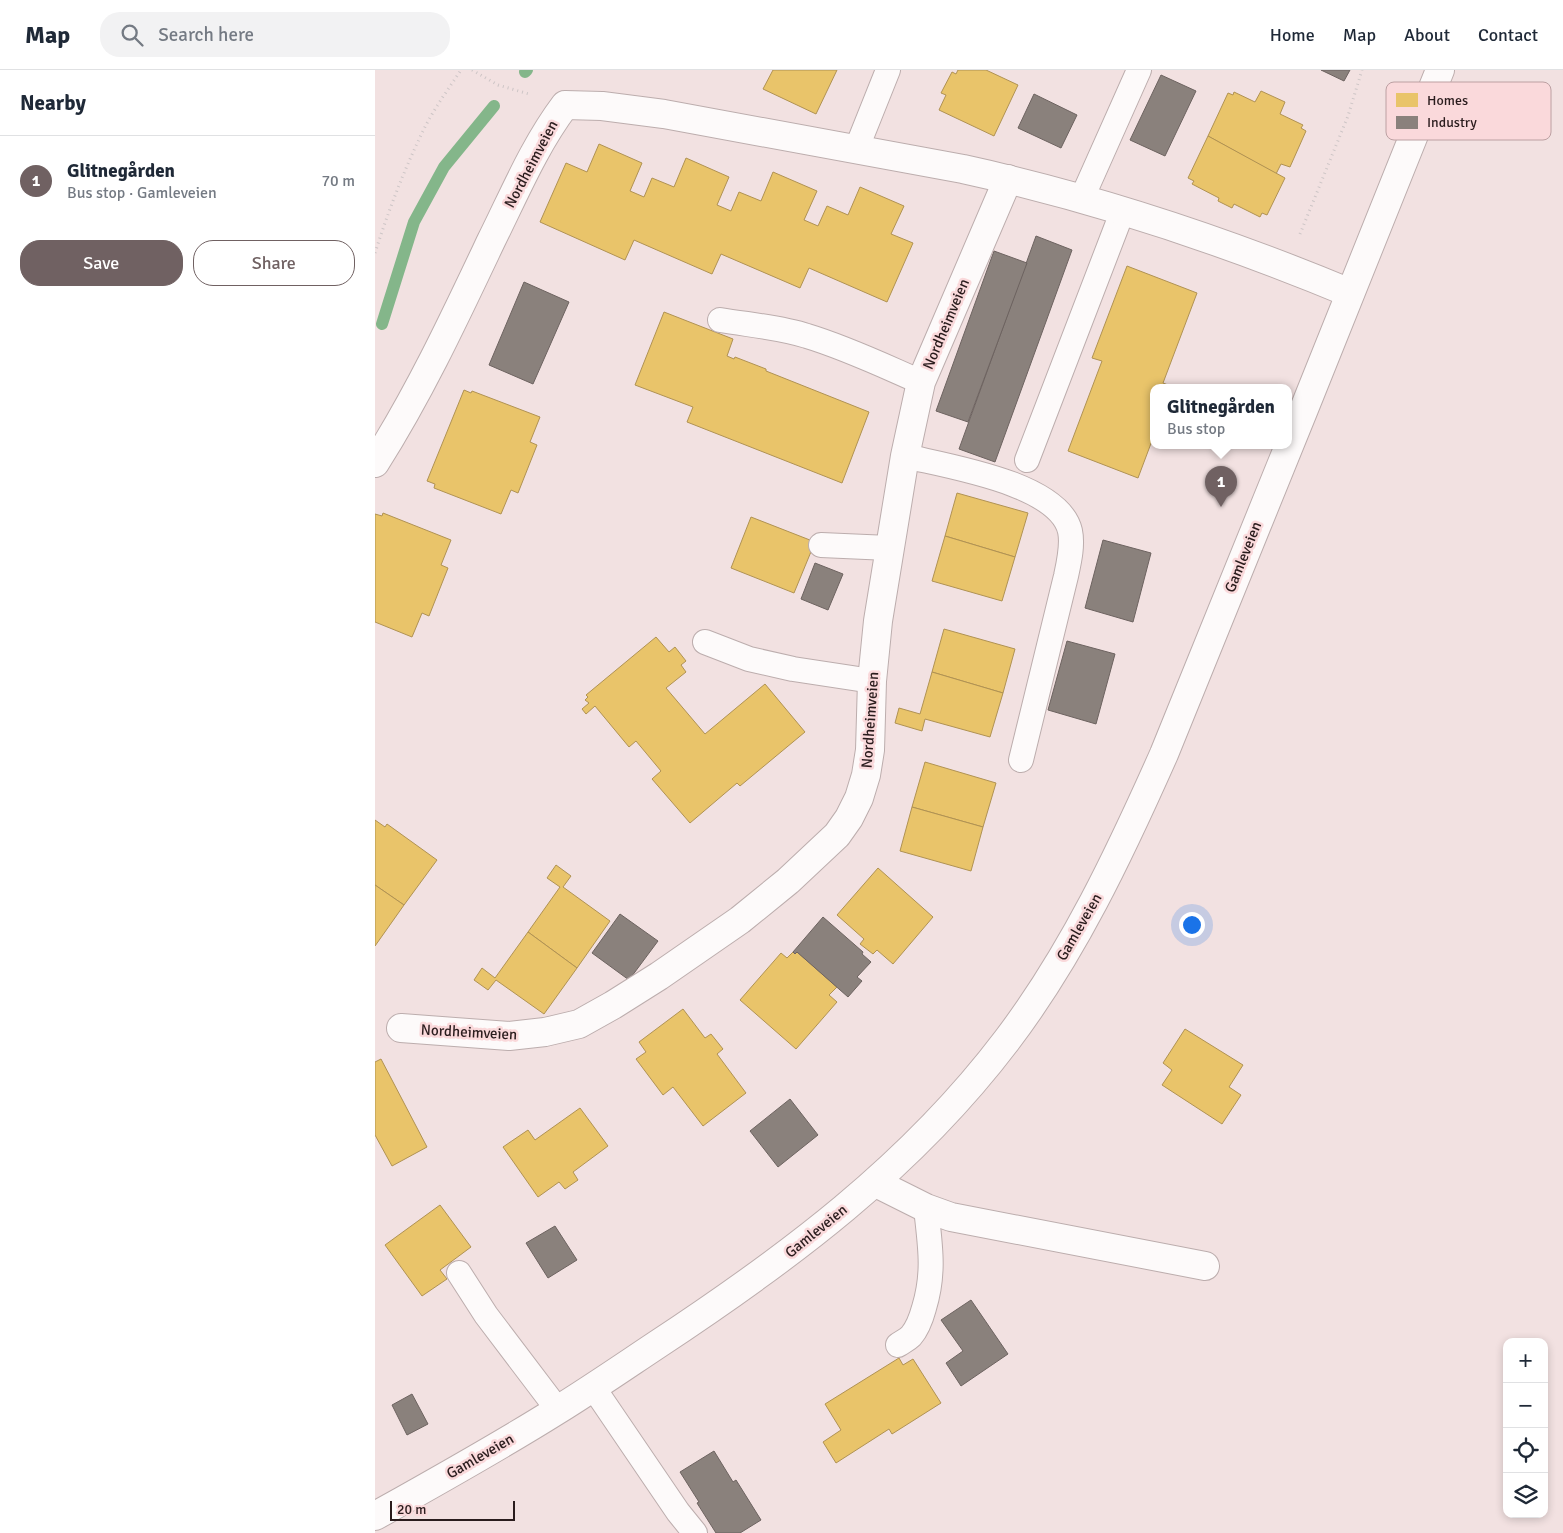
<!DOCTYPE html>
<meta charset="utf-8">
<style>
:root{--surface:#fff;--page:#f2f2f3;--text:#1f2937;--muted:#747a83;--line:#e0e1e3;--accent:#706162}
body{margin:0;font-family:Signika,sans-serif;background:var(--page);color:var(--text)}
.controls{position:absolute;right:15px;bottom:15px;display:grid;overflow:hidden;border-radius:10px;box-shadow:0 2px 8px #0003}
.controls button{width:45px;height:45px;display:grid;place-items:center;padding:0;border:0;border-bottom:1px solid var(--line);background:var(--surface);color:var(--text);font:25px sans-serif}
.scale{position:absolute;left:15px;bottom:12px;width:125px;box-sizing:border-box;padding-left:5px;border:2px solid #2a1c1d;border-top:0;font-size:14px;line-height:18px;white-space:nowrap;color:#2a1c1d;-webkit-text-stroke:4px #fad9db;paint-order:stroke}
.you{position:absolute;left:816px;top:854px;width:18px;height:18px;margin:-12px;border:4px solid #fff;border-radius:50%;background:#1a73e8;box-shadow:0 0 0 8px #1a73e833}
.badge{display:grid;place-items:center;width:32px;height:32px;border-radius:50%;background:var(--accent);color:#fff;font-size:16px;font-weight:700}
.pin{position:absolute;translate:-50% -41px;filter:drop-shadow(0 1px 2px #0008)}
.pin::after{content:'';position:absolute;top:26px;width:18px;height:15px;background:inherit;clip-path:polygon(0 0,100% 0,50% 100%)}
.popup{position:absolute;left:775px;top:314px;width:142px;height:65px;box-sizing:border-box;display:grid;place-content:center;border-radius:10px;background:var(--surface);filter:drop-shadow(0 1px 4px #0005);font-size:16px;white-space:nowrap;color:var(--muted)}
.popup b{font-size:19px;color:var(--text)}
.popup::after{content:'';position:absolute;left:50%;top:100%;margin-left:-10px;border:10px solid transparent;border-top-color:var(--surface)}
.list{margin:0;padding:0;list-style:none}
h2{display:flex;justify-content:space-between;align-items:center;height:65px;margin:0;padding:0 20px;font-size:21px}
h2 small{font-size:16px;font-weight:400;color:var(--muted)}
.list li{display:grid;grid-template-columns:32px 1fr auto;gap:15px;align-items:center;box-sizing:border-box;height:90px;padding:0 20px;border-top:1px solid var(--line)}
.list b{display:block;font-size:19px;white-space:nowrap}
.list p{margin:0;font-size:16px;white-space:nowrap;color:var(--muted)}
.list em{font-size:16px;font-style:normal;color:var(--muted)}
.actions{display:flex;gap:10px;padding:15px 20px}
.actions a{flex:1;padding:11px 0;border:1px solid var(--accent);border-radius:20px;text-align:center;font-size:18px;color:var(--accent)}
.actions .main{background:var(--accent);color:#fff}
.icon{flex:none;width:28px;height:28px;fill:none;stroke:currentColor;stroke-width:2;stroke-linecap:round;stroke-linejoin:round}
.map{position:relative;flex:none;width:1188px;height:1463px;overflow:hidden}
header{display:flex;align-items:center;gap:30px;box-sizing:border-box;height:70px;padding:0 25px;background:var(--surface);border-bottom:1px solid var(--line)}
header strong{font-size:24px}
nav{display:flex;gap:28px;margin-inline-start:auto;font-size:18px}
.search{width:350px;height:45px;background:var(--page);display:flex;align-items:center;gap:12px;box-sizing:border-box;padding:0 18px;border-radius:20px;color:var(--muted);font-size:19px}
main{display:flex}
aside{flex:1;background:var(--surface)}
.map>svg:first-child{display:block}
.homes{fill:#e9c46a;stroke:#b09253}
.industry{fill:#8a817c;stroke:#6d6360}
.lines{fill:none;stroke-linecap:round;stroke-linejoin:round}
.stream{stroke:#84b68a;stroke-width:12}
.service-casing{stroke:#bcadad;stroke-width:26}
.minor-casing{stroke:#bcadad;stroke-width:30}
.secondary-casing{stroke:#bcadad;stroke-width:30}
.path{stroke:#cdc5c6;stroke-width:3;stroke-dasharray:1 4;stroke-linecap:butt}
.service{stroke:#fdfafa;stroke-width:24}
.minor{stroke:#fdfafa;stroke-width:28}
.secondary{stroke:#fdfafa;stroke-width:28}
.labels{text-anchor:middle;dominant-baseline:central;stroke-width:5;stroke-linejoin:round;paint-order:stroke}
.street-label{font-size:15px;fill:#2a1c1d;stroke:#fad9db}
.key{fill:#fad9db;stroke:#bca0a2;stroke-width:1}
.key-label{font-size:14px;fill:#2a1c1d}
</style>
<header>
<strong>Map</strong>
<div class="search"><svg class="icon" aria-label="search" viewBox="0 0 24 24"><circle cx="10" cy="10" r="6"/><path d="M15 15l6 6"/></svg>Search here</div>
<nav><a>Home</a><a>Map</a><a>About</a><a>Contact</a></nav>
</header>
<main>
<aside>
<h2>Nearby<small></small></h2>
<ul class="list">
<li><span class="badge">1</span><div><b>Glitnegården</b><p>Bus stop · Gamleveien</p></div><em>70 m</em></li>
</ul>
<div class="actions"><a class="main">Save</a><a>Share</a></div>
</aside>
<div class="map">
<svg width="1188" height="1463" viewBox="0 0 1188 1463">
<rect width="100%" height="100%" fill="#f2e1e1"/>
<!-- homes -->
<g class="homes">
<path d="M398,0H462L441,44L388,19Z"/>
<path d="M583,0H611L643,15L619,66L564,40L571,25L566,23L577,2L581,4Z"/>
<path d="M886,21L910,32L905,44L928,55L926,58L931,61L915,97L906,94L901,104L833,66L853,23L858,25L859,22L880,32Z"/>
<path d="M833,66L910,108L892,145L887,143L885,147L859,134L857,138L843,131L844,128L817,114L819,111L813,108Z"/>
<path d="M224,74L267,93L255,121L269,127L277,108L299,117L311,88L354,107L342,135L356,141L364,122L386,131L398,102L442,121L429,150L443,156L452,136L473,145L485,117L529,136L516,164L538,173L512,232L434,198L425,218L346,184L337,204L259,170L250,190L165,152L191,93L212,102Z"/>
<path d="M752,196L822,223L788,313L798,317L797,318H778V368L763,408L693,381L727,291L717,288Z"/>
<path d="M289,242L358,269L352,286L359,289L360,287L391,299V301L494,342L467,413L312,352L318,337L260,315Z"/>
<path d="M89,320L96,323L97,321L165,347L155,372L162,375L143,423L136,420L126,444L59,418L60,414L52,411Z"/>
<path d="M582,423L653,443L640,487L570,466Z"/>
<path d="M8,443L76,470L66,495L73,498L54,546L47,543L37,567L0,552V444L7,446Z"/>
<path d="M376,447L440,472L419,523L356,498Z"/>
<path d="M570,466L640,487L627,531L557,511Z"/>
<path d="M569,559L640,579L628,623L557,602Z"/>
<path d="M281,567L294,582L300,577L311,591L306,595L311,602L291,618L330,664L390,614L430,662L365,716L362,713L315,753L277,709L286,701L261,671L254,677L220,636L211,644L207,639L214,633L210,630L213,627L211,625Z"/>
<path d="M557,602L628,623L615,667L550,649L547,661L520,653L524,638L545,644Z"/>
<path d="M550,692L621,713L608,757L537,737Z"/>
<path d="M537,737L608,757L596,801L525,781Z"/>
<path d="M0,750L10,757L12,754L62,790L29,835L0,815Z"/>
<path d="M181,795L196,806L188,817L235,851L202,898L153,862L185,817L172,808Z"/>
<path d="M503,798L558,847L518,894L502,880L498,884L485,874L489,869L462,845Z"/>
<path d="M0,815L29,835L0,876Z"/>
<path d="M153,862L202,898L169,944L121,910L113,920L99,910L107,898L120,908Z"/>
<path d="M418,882L420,884L422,882L462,917L454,925L462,932L421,979L365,930L406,883L412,888Z"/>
<path d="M308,939L330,968L336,964L348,979L342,984L371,1023L328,1056L298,1017L288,1025L261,989L271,982L264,972Z"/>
<path d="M810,959L868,995L854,1017L866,1025L847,1054L787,1015L797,1000L788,993Z"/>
<path d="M6,989L52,1077L17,1096L0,1065V992Z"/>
<path d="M205,1038L233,1076L198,1102L203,1110L190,1119L184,1112L163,1127L128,1077L153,1060L160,1070Z"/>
<path d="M65,1135L96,1177L65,1200L72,1209L47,1226L10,1175Z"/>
<path d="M524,1288L528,1295L538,1289L566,1333L517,1364L514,1359L461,1393L448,1372L466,1360L450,1334Z"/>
</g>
<!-- industry -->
<g class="industry">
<path d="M946,0H975L969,11Z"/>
<path d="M786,5L821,21L790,86L755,70Z"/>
<path d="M659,24L702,45L686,78L643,58Z"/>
<path d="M661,166L697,180L620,392L584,379Z"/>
<path d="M619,181L652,193L593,352L561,341Z"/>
<path d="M149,212L194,232L158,314L114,295Z"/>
<path d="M728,470L776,483L758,552L710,538Z"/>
<path d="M440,493L468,504L453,540L426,529Z"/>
<path d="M692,571L740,584L721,654L673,640Z"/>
<path d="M245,844L283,871L254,910L217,883Z"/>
<path d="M448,847L488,882L487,884L496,892L482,907L487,911L473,927L422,882L420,884L418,882Z"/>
<path d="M415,1029L443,1065L403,1097L375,1061Z"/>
<path d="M180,1156L202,1190L173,1208L151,1173Z"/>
<path d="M596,1230L633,1284L586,1316L571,1293L588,1281L566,1250Z"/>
<path d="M37,1324L53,1354L32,1365L17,1335Z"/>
<path d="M339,1381L358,1412L361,1410L386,1450L365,1463H341L322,1433L324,1432L305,1402Z"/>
</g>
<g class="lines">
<!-- stream -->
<g class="stream">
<path d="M150,2L152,0"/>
<path d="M7,254L39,152L69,97L119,36"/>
</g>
<!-- service casing -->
<g class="service-casing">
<g id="service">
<path d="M481,80L513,0"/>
<path d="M707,128L764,0"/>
<path d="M345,250C374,255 405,257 432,266C472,278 509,296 546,312"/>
<path d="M530,386C571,396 684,413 695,461C698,475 694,492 691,506L646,690"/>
<path d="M652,390L748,140"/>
<path d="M446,475L514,478"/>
<path d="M330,572L374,589L418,599L497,611"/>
<path d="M84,1203L111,1245L183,1340"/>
<path d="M523,1275C527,1272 532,1270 536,1266C543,1258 546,1249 549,1238C560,1202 555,1175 551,1138"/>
<path d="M218,1317L303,1442L320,1463"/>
</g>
</g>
<!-- minor casing -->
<g class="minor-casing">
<g id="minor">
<path d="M0,393C45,322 80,247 116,171C139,125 159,76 190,35L227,36L289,44L588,99C721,128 850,171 975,223"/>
<path d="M26,958L134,966L170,962L204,954L238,935L284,906L365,850L413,811L462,765L474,748L484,728L491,705L495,680L497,611L503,551L530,386L546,312L633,109"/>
<path d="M501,1113L551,1138L576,1147L830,1196"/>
</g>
</g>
<!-- secondary casing -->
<g class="secondary-casing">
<path id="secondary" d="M0,1446C61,1412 122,1378 181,1341C215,1320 247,1298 280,1276C412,1189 536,1097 632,970C698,883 745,783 789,684L929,339L1065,0"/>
</g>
<!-- path -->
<g class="path">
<path d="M97,0L123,15L154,24"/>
<path d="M925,164L973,46L987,0"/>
<path d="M0,183C14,139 30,97 51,55C61,36 74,18 86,0"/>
</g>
<!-- service -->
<use href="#service" class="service"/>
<!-- minor -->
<use href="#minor" class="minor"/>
<!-- secondary -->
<use href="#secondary" class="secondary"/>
</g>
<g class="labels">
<!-- street labels -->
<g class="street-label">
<text transform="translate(156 94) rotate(-62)">Nordheimveien</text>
<text transform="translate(571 254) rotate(-67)">Nordheimveien</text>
<text transform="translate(868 487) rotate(-68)">Gamleveien</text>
<text transform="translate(495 650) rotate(-86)">Nordheimveien</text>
<text transform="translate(704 857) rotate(-60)">Gamleveien</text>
<text transform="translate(94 962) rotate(3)">Nordheimveien</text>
<text transform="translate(441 1161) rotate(-39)">Gamleveien</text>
<text transform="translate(105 1386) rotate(-30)">Gamleveien</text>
</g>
</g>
<!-- legend -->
<rect x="1011" y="12" width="165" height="58" rx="8" class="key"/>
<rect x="1021" y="23" width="22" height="14" fill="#e9c46a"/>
<rect x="1021" y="46" width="22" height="13" fill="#8a817c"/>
<g class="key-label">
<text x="1052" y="35">Homes</text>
<text x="1052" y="57">Industry</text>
</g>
</svg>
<div class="controls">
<button>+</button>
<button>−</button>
<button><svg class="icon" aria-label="locate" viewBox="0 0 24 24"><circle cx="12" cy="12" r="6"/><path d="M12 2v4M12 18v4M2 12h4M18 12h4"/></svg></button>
<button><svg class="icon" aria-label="layers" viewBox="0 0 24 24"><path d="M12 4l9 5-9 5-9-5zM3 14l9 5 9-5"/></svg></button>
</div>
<div class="scale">20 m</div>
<div class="you"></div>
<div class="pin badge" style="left:846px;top:437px">1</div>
<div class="popup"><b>Glitnegården</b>Bus stop</div>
</div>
</main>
